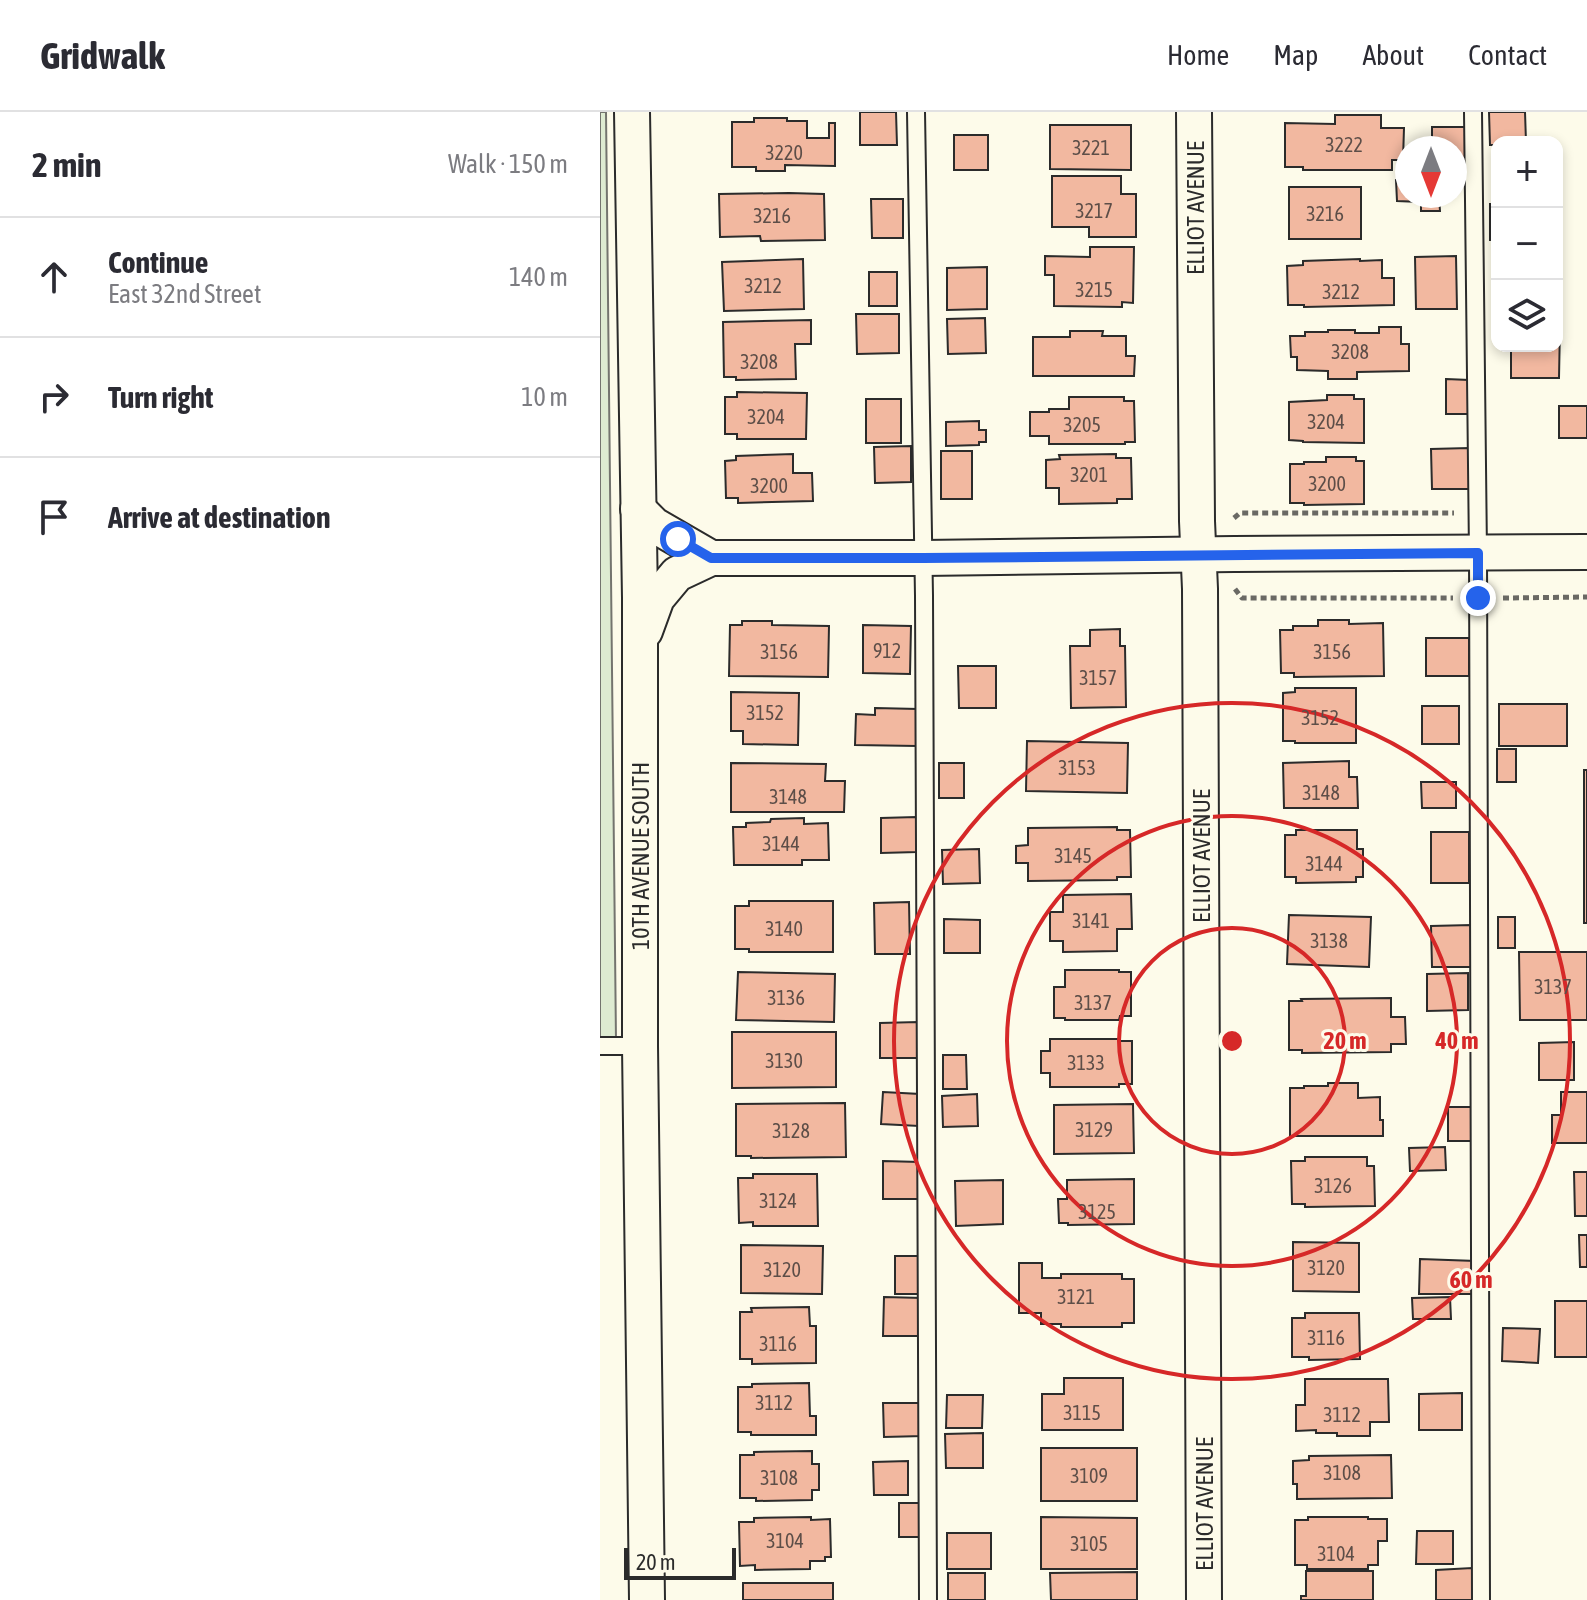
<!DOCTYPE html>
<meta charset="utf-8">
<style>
:root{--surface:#fff;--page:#f7f7f7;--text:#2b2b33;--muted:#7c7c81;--line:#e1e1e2}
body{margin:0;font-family:"Asap Condensed",sans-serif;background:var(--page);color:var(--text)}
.controls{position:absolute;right:24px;top:24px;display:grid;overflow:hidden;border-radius:16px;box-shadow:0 4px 12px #0003}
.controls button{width:72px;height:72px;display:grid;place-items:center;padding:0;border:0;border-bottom:2px solid var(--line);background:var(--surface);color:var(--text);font:40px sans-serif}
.compass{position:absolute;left:795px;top:24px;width:72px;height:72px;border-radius:50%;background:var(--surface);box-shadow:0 4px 12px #0003;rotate:180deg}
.scale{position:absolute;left:24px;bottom:20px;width:112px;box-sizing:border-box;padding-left:8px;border:4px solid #2b2b2b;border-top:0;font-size:22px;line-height:28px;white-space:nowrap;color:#2b2b2b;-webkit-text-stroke:6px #fdfbea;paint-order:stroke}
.stop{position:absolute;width:24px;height:24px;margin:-18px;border:6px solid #2563eb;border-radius:50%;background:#fff}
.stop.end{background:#2563eb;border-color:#fff;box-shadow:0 2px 8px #0008}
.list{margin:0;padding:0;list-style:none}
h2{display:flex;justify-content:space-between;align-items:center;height:104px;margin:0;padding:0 32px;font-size:34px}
h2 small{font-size:26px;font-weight:400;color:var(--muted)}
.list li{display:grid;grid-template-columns:52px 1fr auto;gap:24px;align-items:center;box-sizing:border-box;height:120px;padding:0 32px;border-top:2px solid var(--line)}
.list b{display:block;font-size:30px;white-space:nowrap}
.list p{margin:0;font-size:26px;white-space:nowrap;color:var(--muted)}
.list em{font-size:26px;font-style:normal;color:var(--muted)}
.icon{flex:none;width:44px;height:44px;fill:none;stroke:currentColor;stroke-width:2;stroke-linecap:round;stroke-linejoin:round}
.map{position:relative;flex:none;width:987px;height:1488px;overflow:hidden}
header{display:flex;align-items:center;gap:48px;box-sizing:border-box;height:112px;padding:0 40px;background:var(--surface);border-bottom:2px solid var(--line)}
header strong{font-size:38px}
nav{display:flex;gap:44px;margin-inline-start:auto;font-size:28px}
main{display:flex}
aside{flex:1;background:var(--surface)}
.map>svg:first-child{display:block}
.green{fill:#deebd1;stroke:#74746e;stroke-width:2}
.building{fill:#f2b8a0;stroke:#2b2b2b;stroke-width:2}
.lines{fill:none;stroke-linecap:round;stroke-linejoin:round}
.service-casing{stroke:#2b2b2b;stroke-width:20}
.minor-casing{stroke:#2b2b2b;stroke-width:38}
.path{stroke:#6a6964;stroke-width:5;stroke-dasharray:6 4;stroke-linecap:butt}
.service{stroke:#fdfbea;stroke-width:16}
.minor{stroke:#fdfbea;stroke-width:34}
.route{stroke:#2563eb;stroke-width:10}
.ring{fill:none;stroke:#d62828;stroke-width:4}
.labels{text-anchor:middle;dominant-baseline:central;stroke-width:6;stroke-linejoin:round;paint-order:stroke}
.number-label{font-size:20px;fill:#5d4e48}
.street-label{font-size:24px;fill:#2b2b2b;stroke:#fdfbea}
.centre{fill:#d62828;stroke:#fdfbea;stroke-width:4}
.ring-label{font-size:24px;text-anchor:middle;font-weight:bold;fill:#d62828;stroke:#fdfbea;stroke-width:6;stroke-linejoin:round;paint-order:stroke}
</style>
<header>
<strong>Gridwalk</strong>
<nav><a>Home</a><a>Map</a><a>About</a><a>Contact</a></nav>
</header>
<main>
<aside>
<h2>2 min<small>Walk · 150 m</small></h2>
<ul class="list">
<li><svg class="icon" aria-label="ahead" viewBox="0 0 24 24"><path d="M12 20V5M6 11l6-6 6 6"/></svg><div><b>Continue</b><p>East 32nd Street</p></div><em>140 m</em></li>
<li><svg class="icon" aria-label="right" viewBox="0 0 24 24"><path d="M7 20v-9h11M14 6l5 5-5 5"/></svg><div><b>Turn right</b></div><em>10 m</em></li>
<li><svg class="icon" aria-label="arrive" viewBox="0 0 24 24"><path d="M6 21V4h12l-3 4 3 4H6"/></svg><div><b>Arrive at destination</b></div></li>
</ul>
</aside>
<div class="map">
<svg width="987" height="1488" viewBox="0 0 987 1488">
<rect width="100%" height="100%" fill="#fdfbea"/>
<!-- green -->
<path class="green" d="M0,0H6L16,929H0Z"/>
<!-- building -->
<g class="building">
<path d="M260,0H296L297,33H260Z"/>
<path d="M889,0H925L926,30H897V33H890Z"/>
<path d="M735,3H781V16H804L803,48H792V58H703V55H685V11L735,12Z"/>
<path d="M154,6H187V9H207V26H229V11H235V54L185,53V59H156V55H132V10H154Z"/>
<path d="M450,13H531V58L450,57Z"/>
<path d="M832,15H867V60H855V36H832Z"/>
<rect x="354" y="23" width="34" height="35"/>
<path d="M452,64H521V82H536V125H489V115H452Z"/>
<path d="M796,68L807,69V84H839L840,99H821V90L797,89Z"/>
<rect x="689" y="75" width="72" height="52"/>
<path d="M189,81L224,82L225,128L161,129L160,124L120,125L119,82Z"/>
<path d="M271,87H303V126H272Z"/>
<rect x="890" y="92" width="7" height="36"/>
<path d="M895,134H897V182H896Z"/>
<path d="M490,135H534L533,191L522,190V195L454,194V163H445V144L490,145Z"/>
<path d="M856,144L857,197H816L815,145Z"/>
<path d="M203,147L204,197L124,199L122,150Z"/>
<path d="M760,147V149L782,148V166H794V193L704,195V193H688L687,154L703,153V149Z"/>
<path d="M387,155V197L347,198V156Z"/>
<rect x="269" y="160" width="28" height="34"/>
<path d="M256,202H299V241L257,242Z"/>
<path d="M385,206L386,241L348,242L347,207Z"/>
<path d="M211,208V232H195L196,267L136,268V265H124L123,210Z"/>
<path d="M957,214H960L959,266H911V234H957Z"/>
<path d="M779,215H801V232H809V259L757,260V267H728V259L697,258V245H691L690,224H705V220H728V218H755V221H779Z"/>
<path d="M470,219H503L502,224H526V244H535L534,264H433V225H470Z"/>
<path d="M846,267L869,268L868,302H846Z"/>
<path d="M137,280L207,281L206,327H137V322H125V285H137Z"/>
<path d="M727,283H754V287H764V331L703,330V329L689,328V290L727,288Z"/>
<path d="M469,285H524V289H534L535,330H525V332H449V324H430V300H449V297H469Z"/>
<rect x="266" y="287" width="35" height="44"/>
<rect x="959" y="294" width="28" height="32"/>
<path d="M379,309V318H386V330H379V333L346,334V310Z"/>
<path d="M311,334V370L275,371L274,335Z"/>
<path d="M869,336L870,377H832L831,337Z"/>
<rect x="341" y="339" width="31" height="48"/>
<path d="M193,342V361H212L213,389L138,391V386H126L125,349L136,348V344Z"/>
<path d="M516,342V346H531L532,387H517V391L459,392V376H446V348L460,347L459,343Z"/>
<path d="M726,345H756V349H764V392L704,393V391H690V352H704V350H726Z"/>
<path d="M718,508H749V512L783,511L784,564L694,565V561H681L680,518H693V514H718Z"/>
<path d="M142,509H172V513L229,514L228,565L129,564L130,513H142Z"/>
<path d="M263,513L311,514L310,562L263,561Z"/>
<path d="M520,517V534H525L526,595L471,596L470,534H490V518Z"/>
<rect x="826" y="526" width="43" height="38"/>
<path d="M358,554H396V596H359Z"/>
<path d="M695,576H756V631H695V629H683V581L695,580Z"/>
<path d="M131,580L199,581L198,633L143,632V619H131Z"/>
<rect x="899" y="592" width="68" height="42"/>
<rect x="822" y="594" width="37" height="38"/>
<path d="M275,596L318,597L317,634L255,633L256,602L275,603Z"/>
<path d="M427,629L528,631L527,681L426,679Z"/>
<rect x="897" y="637" width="19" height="33"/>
<path d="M749,649V665H757L758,696H684L683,651Z"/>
<path d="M131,651L226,652L225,669H245L244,700H131Z"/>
<rect x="339" y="651" width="25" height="35"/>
<rect x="984" y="658" width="3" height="153"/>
<path d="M821,670H856V696H822Z"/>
<path d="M316,705L317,740L281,741V706Z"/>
<path d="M204,706V712L228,711L229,748H202V753H134L133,715H146V711L170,710L171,707Z"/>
<path d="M517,715V718H530L531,765H517V768L428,769V751H416V734L428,733V716Z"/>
<path d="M696,718H757V737H763V765H756V770L696,771V765H685V723H696Z"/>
<rect x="831" y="720" width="38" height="51"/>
<path d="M379,737L380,771L343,772L342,738Z"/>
<path d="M531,782L532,817H517V839L463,840V829H450V800H463V783Z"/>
<path d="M149,789H233V840H149V837H135V794H149Z"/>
<path d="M309,790L310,842H275L274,791Z"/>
<path d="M689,803L771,805L769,855L687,852Z"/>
<rect x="898" y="805" width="17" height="31"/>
<path d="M344,807L380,808V841H344Z"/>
<path d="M871,813L872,855H832L831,814Z"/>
<path d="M919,840H987V908H920Z"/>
<path d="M465,858H519V860H531V904H520L519,908H465V906H454V875H465Z"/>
<path d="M138,860L235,862L234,910L136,908Z"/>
<path d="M868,861V898L827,899V862Z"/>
<path d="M791,886V905H805L806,932H791V940L702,941V938H689V889H702L701,887Z"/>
<path d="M318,910L319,946H280V911Z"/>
<path d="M132,920H236V975L132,976Z"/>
<path d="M450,927H519V929H532V972H519V975H450V961H441V939H450Z"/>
<path d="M974,930V968H939V931Z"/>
<path d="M343,943H366L367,977H343Z"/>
<path d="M728,971H758V986L780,985V1008H783V1024H690V976H704V974H728Z"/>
<path d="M283,980L320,982L319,1014L281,1012Z"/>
<path d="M961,980H987V1031H952V1003H961Z"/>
<path d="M377,982L378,1014L343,1015L342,984Z"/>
<path d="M245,991L246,1045L151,1046V1044H136V992Z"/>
<path d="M533,992L534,1041L454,1042V993Z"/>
<rect x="848" y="995" width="27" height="34"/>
<path d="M845,1035L846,1058L810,1059L809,1036Z"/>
<path d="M705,1045H767V1054H774L775,1094L705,1095V1092H692L691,1049H705Z"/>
<path d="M283,1049L320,1050V1087H283Z"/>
<path d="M974,1060H987V1104H975Z"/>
<path d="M153,1062H217L218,1114H153V1110L139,1111L138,1066H153Z"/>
<path d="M534,1067V1112L468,1113V1111H459L458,1087H467V1068Z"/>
<path d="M403,1068V1112L356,1114L355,1069Z"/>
<path d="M979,1123H987V1155H980Z"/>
<path d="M693,1130L759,1131V1180L693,1179Z"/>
<path d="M141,1133L223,1134L222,1182L141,1181Z"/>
<path d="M295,1144H322L321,1182H295Z"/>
<path d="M820,1147L876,1149L875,1182H819Z"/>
<path d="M419,1151H442V1166H461V1162H522V1167H534V1211H522V1215H461V1212H441V1201H419Z"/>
<path d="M284,1185L323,1186L322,1224H283Z"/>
<path d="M850,1185L851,1207H813L812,1186Z"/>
<rect x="955" y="1189" width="32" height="56"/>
<path d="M209,1195L210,1214H216V1251L152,1252V1247H140V1200H152L151,1196Z"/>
<path d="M705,1201H759L760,1247L709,1248V1245H692V1206H705Z"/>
<path d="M903,1216L940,1217L938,1251L902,1249Z"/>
<path d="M464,1266H523V1318H442V1282H464Z"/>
<path d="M705,1267H788L789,1310H770V1324H737V1321H716V1318L696,1319V1293H705Z"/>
<path d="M209,1271L210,1304H216V1323H151V1320H138V1275H152V1272Z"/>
<path d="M862,1281V1318H819V1282Z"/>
<path d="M347,1283H383L382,1316H346Z"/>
<path d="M283,1291H323V1324L284,1325Z"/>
<path d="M383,1321V1356H346L345,1322Z"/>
<rect x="441" y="1336" width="96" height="53"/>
<path d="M212,1339V1352H219V1378H212V1388L156,1389V1386H140V1343H154V1340Z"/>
<path d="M791,1343L792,1386L697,1387V1372H693V1349L709,1348V1344Z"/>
<path d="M308,1349V1383H274L273,1350Z"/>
<rect x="299" y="1391" width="24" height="34"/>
<path d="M211,1405V1408L230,1407L231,1445H225V1449H210V1457L155,1458V1453L140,1454L139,1410H154V1406Z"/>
<path d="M441,1405L537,1406V1457H441Z"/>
<path d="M708,1405H768V1407H787V1429H778V1453H768V1457H707V1453H695V1408H708Z"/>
<path d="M817,1419H853V1452H816Z"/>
<rect x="347" y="1421" width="44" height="36"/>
<path d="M872,1456V1488H836V1458Z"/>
<path d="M706,1459H773V1488H701V1484H706Z"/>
<path d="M537,1460V1488H451L450,1461Z"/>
<rect x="348" y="1461" width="37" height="27"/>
<rect x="143" y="1471" width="90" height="17"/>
</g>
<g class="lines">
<!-- service casing -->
<g class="service-casing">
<g id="service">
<path d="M316,0L324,484L328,1488"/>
<path d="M873,0L878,441L881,1488"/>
<path d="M0,934H40"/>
</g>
</g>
<!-- minor casing -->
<g class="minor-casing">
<g id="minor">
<path d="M32,0L40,486V934L47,1488"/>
<path d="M594,0L597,409L600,477L604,1488"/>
<path d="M38,397L54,413L111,446"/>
<path d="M45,519L57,486L77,462L111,446H323L634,442L987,440"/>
</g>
</g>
<!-- path -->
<g class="path">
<path d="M634,406L640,401H854"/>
<path d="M635,477L642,486H853"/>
<path d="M903,486L987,485"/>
</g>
<!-- service -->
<use href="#service" class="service"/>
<!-- minor -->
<use href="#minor" class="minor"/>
</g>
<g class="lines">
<!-- route -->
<path class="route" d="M78,427L111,446H323L878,441V486"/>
</g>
<!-- distance rings -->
<g class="ring">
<circle cx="632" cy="929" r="113"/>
<circle cx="632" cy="929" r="225"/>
<circle cx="632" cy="929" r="338"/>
</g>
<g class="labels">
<!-- number labels -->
<g class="number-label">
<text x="744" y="32">3222</text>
<text x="491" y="35">3221</text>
<text x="184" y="40">3220</text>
<text x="494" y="98">3217</text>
<text x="725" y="101">3216</text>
<text x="172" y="103">3216</text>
<text x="163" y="173">3212</text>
<text x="494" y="177">3215</text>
<text x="741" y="179">3212</text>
<text x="750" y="239">3208</text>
<text x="159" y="249">3208</text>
<text x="166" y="304">3204</text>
<text x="726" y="309">3204</text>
<text x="482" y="312">3205</text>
<text x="489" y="362">3201</text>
<text x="727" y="371">3200</text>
<text x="169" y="373">3200</text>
<text x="287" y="538">912</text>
<text x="179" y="539">3156</text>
<text x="732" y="539">3156</text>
<text x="498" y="565">3157</text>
<text x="165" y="600">3152</text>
<text x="720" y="605">3152</text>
<text x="477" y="655">3153</text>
<text x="721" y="680">3148</text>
<text x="188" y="684">3148</text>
<text x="181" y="731">3144</text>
<text x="473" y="743">3145</text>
<text x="724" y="751">3144</text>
<text x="491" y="808">3141</text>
<text x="184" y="816">3140</text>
<text x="729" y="828">3138</text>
<text x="953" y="874">3137</text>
<text x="186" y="885">3136</text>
<text x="493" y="890">3137</text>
<text x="184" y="948">3130</text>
<text x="486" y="950">3133</text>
<text x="494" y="1017">3129</text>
<text x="191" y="1018">3128</text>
<text x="733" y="1073">3126</text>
<text x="178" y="1088">3124</text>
<text x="497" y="1099">3125</text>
<text x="726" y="1155">3120</text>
<text x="182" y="1157">3120</text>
<text x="476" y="1184">3121</text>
<text x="726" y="1225">3116</text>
<text x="178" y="1231">3116</text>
<text x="174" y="1290">3112</text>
<text x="482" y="1300">3115</text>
<text x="742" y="1302">3112</text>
<text x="742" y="1360">3108</text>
<text x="489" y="1363">3109</text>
<text x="179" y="1365">3108</text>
<text x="185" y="1428">3104</text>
<text x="489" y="1431">3105</text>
<text x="736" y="1441">3104</text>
</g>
<!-- street labels -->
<g class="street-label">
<text transform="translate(595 96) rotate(-90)">ELLIOT AVENUE</text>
<text transform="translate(40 744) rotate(-90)">10TH AVENUE SOUTH</text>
<text transform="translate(601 744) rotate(-90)">ELLIOT AVENUE</text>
<text transform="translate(604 1392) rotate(-90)">ELLIOT AVENUE</text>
</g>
</g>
<circle cx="632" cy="929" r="12" class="centre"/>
<g class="ring-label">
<text x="745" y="937">20 m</text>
<text x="857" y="937">40 m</text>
<text x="871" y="1176">60 m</text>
</g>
</svg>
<div class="controls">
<button>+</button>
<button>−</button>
<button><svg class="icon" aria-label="layers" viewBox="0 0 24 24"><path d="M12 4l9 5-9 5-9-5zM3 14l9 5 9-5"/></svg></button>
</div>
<svg class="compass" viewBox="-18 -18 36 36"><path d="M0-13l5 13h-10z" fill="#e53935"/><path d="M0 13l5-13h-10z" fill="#7c7c81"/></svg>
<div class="scale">20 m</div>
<div class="stop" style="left:78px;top:427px"></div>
<div class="stop end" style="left:878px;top:486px"></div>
</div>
</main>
